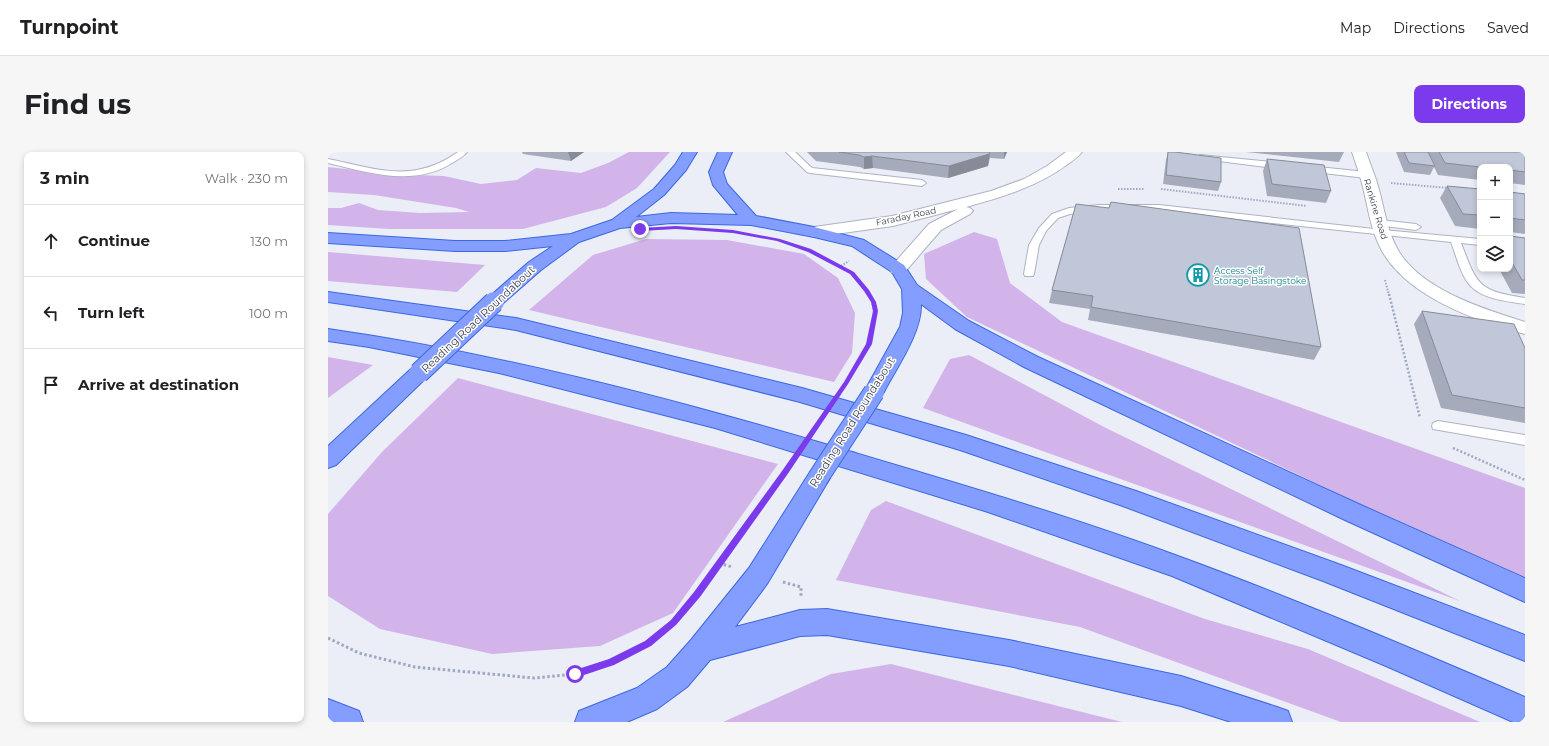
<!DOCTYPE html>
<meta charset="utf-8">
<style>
:root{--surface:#fff;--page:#f6f6f6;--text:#202124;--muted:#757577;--line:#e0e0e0;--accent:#7c3aed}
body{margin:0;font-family:Montserrat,sans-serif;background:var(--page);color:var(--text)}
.controls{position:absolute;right:12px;top:12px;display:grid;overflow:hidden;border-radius:8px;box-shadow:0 2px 6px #0003}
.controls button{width:36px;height:36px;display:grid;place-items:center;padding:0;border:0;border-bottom:1px solid var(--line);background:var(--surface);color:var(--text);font:20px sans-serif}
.stop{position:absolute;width:12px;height:12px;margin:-9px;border:3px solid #7c3aed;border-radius:50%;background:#fff}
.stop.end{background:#7c3aed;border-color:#fff;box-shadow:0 1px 4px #0008}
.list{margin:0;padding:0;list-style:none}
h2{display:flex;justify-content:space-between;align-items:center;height:52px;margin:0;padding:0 16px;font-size:17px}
h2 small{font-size:13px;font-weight:400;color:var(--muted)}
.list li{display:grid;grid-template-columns:26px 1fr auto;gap:12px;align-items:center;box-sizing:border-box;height:72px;padding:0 16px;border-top:1px solid var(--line)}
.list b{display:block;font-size:15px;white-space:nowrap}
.list em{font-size:13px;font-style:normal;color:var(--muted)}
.icon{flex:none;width:22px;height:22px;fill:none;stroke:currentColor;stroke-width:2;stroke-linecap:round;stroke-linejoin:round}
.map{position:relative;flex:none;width:1197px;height:570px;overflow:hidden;border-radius:8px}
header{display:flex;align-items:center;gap:24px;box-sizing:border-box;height:56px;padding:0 20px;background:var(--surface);border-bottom:1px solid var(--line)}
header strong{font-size:19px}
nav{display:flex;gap:22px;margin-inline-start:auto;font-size:14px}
.intro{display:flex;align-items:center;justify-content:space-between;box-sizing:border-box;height:96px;padding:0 24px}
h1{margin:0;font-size:28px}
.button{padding:10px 18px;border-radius:8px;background:var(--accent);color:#fff;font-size:14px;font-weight:700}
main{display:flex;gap:24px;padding:0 24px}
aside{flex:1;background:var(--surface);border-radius:8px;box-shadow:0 2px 6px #0003}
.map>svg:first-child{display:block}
.green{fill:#d2b4ea}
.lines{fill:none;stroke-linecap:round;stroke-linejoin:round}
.service-casing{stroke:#adb3c2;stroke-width:2}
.minor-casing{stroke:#adb3c2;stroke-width:2}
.tertiary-casing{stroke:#adb3c2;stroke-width:2}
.trunk-casing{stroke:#3b67e1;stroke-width:2}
.path-far2{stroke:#9ea8c4;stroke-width:2;stroke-dasharray:1.5 1.5;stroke-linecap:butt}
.path-far1{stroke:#9ea8c4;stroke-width:2.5;stroke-dasharray:2 2;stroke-linecap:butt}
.path{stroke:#9ea8c4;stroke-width:3;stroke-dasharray:2.5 2.5;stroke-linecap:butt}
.service{fill:#fff;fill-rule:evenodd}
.minor{fill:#fff;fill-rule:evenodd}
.tertiary{fill:#fff;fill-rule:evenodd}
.trunk{fill:#849eff;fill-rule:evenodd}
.trunk-bridge-casing{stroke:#3b67e1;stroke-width:22;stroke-linecap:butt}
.path-bridge{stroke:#9ea8c4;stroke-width:2.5;stroke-dasharray:2 2;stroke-linecap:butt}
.trunk-bridge{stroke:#849eff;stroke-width:20}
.wall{fill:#a5abba}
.shaded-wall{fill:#868b97}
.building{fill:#c0c7d8;stroke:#868b97}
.route{fill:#7c3aed}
.labels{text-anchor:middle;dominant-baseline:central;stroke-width:3;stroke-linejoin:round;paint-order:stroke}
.far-street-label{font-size:9px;fill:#393e4b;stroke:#fff}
.far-culture-label{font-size:9px;fill:#0d838f;stroke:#fff;text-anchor:start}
.street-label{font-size:11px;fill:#393e4b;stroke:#fff}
</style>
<header>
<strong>Turnpoint</strong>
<nav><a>Map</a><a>Directions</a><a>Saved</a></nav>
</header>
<div class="intro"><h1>Find us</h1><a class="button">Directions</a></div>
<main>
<aside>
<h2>3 min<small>Walk · 230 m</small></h2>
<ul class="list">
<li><svg class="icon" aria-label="ahead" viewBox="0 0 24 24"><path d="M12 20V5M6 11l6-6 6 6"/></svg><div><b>Continue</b></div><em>130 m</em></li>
<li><svg class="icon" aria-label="left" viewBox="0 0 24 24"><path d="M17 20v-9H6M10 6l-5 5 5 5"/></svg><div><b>Turn left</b></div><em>100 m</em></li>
<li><svg class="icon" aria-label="arrive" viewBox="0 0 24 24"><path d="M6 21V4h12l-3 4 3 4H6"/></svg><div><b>Arrive at destination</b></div></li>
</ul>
</aside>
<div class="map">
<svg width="1197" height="570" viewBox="0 0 1197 570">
<rect width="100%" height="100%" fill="#ebeef6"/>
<!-- green -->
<g class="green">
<path d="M301,0H342L309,36L278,55L195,77H61L0,73V56H13L31,51L50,58L92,61L141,60L128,56L46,43L0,40V15L63,22L116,24L153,32L189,28L208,16L253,21L280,11Z"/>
<path d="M646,80L669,87L682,131L734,170L1197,336V425L1030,351L639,165L598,127L596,102Z"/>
<path d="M318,87L399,88L476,102L510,126L527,161L524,201L506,230L201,158L265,103Z"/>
<path d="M0,100L157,113L129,140L0,129Z"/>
<path d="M641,203L778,276L1132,449L595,256L622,207Z"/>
<path d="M0,205L45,213L0,246Z"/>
<path d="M130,226L450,312L345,461L272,494L164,502L52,477L0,444V362L54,300Z"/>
<path d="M558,349L877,467L980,497L1152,570H1013L752,475L508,428L543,358Z"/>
<path d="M563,512L794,570H395L503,522Z"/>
</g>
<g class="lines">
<!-- service casing -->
<g class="service-casing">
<g id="service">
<path d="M130,0H139C135,5 129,8 124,11C86,35 41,21 0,11V7C49,17 85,32 130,0Z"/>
<path d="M458,0H467L484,16L594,28L598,31L594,34L482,21L479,20Z"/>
<path d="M872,3L955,11L959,14L955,17L875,7L871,5Z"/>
<path d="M981,14L1038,20L1042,23L1038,26L978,19L977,17L978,15Z"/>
<path d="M771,53H831L1055,78L1152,87V93L1133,91C1149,133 1150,139 1197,146V152C1178,149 1149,147 1138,128C1131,117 1128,103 1123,90L831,59H771L742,62L730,66L718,79L711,93L706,122L705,124H697L696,122L701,93L711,76L724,62L741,56Z"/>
<path d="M1052,68L1088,72L1093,75L1088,78L1049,73L1047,71L1049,69Z"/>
<path d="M1110,269L1197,283V293L1105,277L1104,274L1105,271Z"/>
</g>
</g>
<!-- minor casing -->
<g class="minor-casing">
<path id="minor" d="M1024,0H1038C1042,12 1047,23 1050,34C1056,55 1059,79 1070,98C1093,138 1156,157 1197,170V182C1148,169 1080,145 1054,99C1043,79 1040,56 1035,35C1032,23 1028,12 1024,0Z"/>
</g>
<!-- tertiary casing -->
<g class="tertiary-casing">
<path id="tertiary" d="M738,0H754C750,5 745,8 740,12C709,35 674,45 638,55L642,56L645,59L642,62L613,78L576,121L570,122L564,121L561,117L601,72L630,57L565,74L486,85L480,83L478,80L480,77L486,75L564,64L663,39L696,27L719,14Z"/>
</g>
<!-- trunk casing -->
<g class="trunk-casing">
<g id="trunk">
<path d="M355,0H369L358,18L336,43L308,65L343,61L410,63L385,33L381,20L390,0H404L395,20L399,32L428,64L486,75L536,88L576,113L589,133L641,169L710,205L1035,354L1197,426V450L1017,368L696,215L627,177L593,152C594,180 569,215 556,240L553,245L546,247L539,245L536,240L572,175L575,161L574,137L564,120L524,94L486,85L423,73L343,71L292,76L251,90L213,118L172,154L166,156L160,154L157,150L160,146L201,110L225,94L177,99H127L0,91V81L127,89H177L243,82L284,68L326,37L347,13Z"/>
<path d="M0,140L188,166L474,236L638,283L808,339L1013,413L1197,483V509L995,429L792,353L632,298L472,250L188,178L0,150Z"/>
<path d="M0,177C168,201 334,244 497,292C618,328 740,363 858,407C972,449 1085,497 1197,545V570H1185L1058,514L844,424L660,360L387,276L171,221L41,195L0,189Z"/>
<path d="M91,214L98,216L101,221L98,226L8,313L0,316V294L84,216Z"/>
<path d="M490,317L498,320L502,326L439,432L407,475L472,458L499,457L681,488L853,524L949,555L960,559L964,570H903L853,554L681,514L499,483L472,484L382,508L359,535L329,557L299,570H247L251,559L309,536L339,515L363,488L421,416L482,320Z"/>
<path d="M0,547L31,559L35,570H0Z"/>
</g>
</g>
<!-- path-far2 -->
<g class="path-far2">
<path d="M1063,31L1120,36"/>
<path d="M790,37H816"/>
<path d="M833,37L979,54"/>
<path d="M486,101C509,112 529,120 541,143"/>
<path d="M513,114L521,109"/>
<path d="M1057,128L1061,143"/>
</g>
<!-- path-far1 -->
<g class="path-far1">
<path d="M1061,142L1092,266"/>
<path d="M518,231C533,205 557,173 541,142"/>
<path d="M1125,296L1197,328"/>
<path d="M451,329L457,321"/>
</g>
<!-- path -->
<g class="path">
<path d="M391,411L404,415"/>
<path d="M455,430L473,435V445"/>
<path d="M0,486L31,501L87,515L206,526L247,522L283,510L320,491L346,470L369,443L452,328"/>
</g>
<!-- service -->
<use href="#service" class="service"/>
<!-- minor -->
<use href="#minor" class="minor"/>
<!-- tertiary -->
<use href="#tertiary" class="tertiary"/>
<!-- trunk -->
<use href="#trunk" class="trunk"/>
<!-- trunk-bridge casing -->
<g class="trunk-bridge-casing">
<g id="trunk-bridge">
<path d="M91,221L166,150"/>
<path d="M490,326L546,240"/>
</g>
</g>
<!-- path-bridge -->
<path class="path-bridge" d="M457,321L518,231"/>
<!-- trunk-bridge -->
<use href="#trunk-bridge" class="trunk-bridge"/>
</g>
<!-- wall -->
<g class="wall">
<path d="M194,0H256L243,9L195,2Z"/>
<path d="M479,0H679L676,7L662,6L660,14L620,26L545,16L536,17L532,15L488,9Z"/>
<path d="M840,0L893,30L890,39L835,32L838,8Z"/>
<path d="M918,0H1016L1011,10Z"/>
<path d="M1068,0H1197V33L1182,31V15H1152V28L1110,23L1106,15L1102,23L1076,20Z"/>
<path d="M939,7L1003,39L998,51L939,44L935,19Z"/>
<path d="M1119,34L1152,37V77L1127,74L1112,46Z"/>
<path d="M1182,40L1197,42V82L1182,80Z"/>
<path d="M748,52L993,195L986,208L760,168L762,157L721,151L724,138Z"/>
<path d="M1182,84L1197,86V142L1184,141L1171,117H1182Z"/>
<path d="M1094,159L1197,196V271L1113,256L1086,172Z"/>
</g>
<!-- shaded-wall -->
<g class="shaded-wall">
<path d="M240,0H256L243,9Z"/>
<path d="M662,0L660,14L620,26L621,14Z"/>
<path d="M676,0H679L676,7Z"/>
<path d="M544,4L545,16L536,17V5Z"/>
</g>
<!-- building -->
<g class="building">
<path d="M511,0H662L661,2L621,14L544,4L536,5L531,3Z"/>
<path d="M840,0H847L893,6V30L838,23Z"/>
<path d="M1076,0H1100L1107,14L1081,11Z"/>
<path d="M1111,0H1197V20L1182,18V15H1152L1117,11Z"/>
<path d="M939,7L996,13L1003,39L944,32Z"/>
<path d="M1119,34L1152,37V63L1135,62Z"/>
<path d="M1182,40L1197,42V68L1182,66Z"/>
<path d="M783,50L971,76L993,195L763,155L765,144L724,138L748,52L781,56Z"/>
<path d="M1182,84L1197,86V128H1194L1182,107Z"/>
<path d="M1094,159L1186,172L1197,196V256L1124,243Z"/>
</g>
<!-- route -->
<path class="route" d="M348,74L405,78L452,87L483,97L526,120L541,138L548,150L550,159L544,192L520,232L459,323L372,445L348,473L323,494L286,513L247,526L244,525L242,522L244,519L281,507L317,489L343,468L366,440L454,319L516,230L538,192L545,159L543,150L536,139L522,122L480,100L449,89L405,81L348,77L312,79L309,77L312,76Z"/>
<!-- icons -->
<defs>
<g id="building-ring" transform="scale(1.15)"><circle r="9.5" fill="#fff" stroke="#0f9aa8" stroke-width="1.5"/><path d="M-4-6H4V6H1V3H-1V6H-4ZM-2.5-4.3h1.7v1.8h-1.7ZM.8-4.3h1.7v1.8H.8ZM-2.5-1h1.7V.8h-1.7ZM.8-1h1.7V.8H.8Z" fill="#0f9aa8"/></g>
</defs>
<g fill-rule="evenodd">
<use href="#building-ring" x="870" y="123"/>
</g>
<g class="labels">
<!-- far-street labels -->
<g class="far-street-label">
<text transform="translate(1048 57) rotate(73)">Rankine Road</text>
<text transform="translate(578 64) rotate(-12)">Faraday Road</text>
</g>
<!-- far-culture labels -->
<g class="far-culture-label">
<text x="886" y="118">Access Self<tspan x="886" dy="10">Storage Basingstoke</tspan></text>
</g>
<!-- street labels -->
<g class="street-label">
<text transform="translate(150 167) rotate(-43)">Reading Road Roundabout</text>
<text transform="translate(524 270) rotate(-58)">Reading Road Roundabout</text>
</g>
</g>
</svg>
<div class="controls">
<button>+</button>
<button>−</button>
<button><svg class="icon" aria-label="layers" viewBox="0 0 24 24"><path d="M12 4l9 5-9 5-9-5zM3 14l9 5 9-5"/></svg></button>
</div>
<div class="stop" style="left:247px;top:522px"></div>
<div class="stop end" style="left:312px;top:77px"></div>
</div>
</main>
